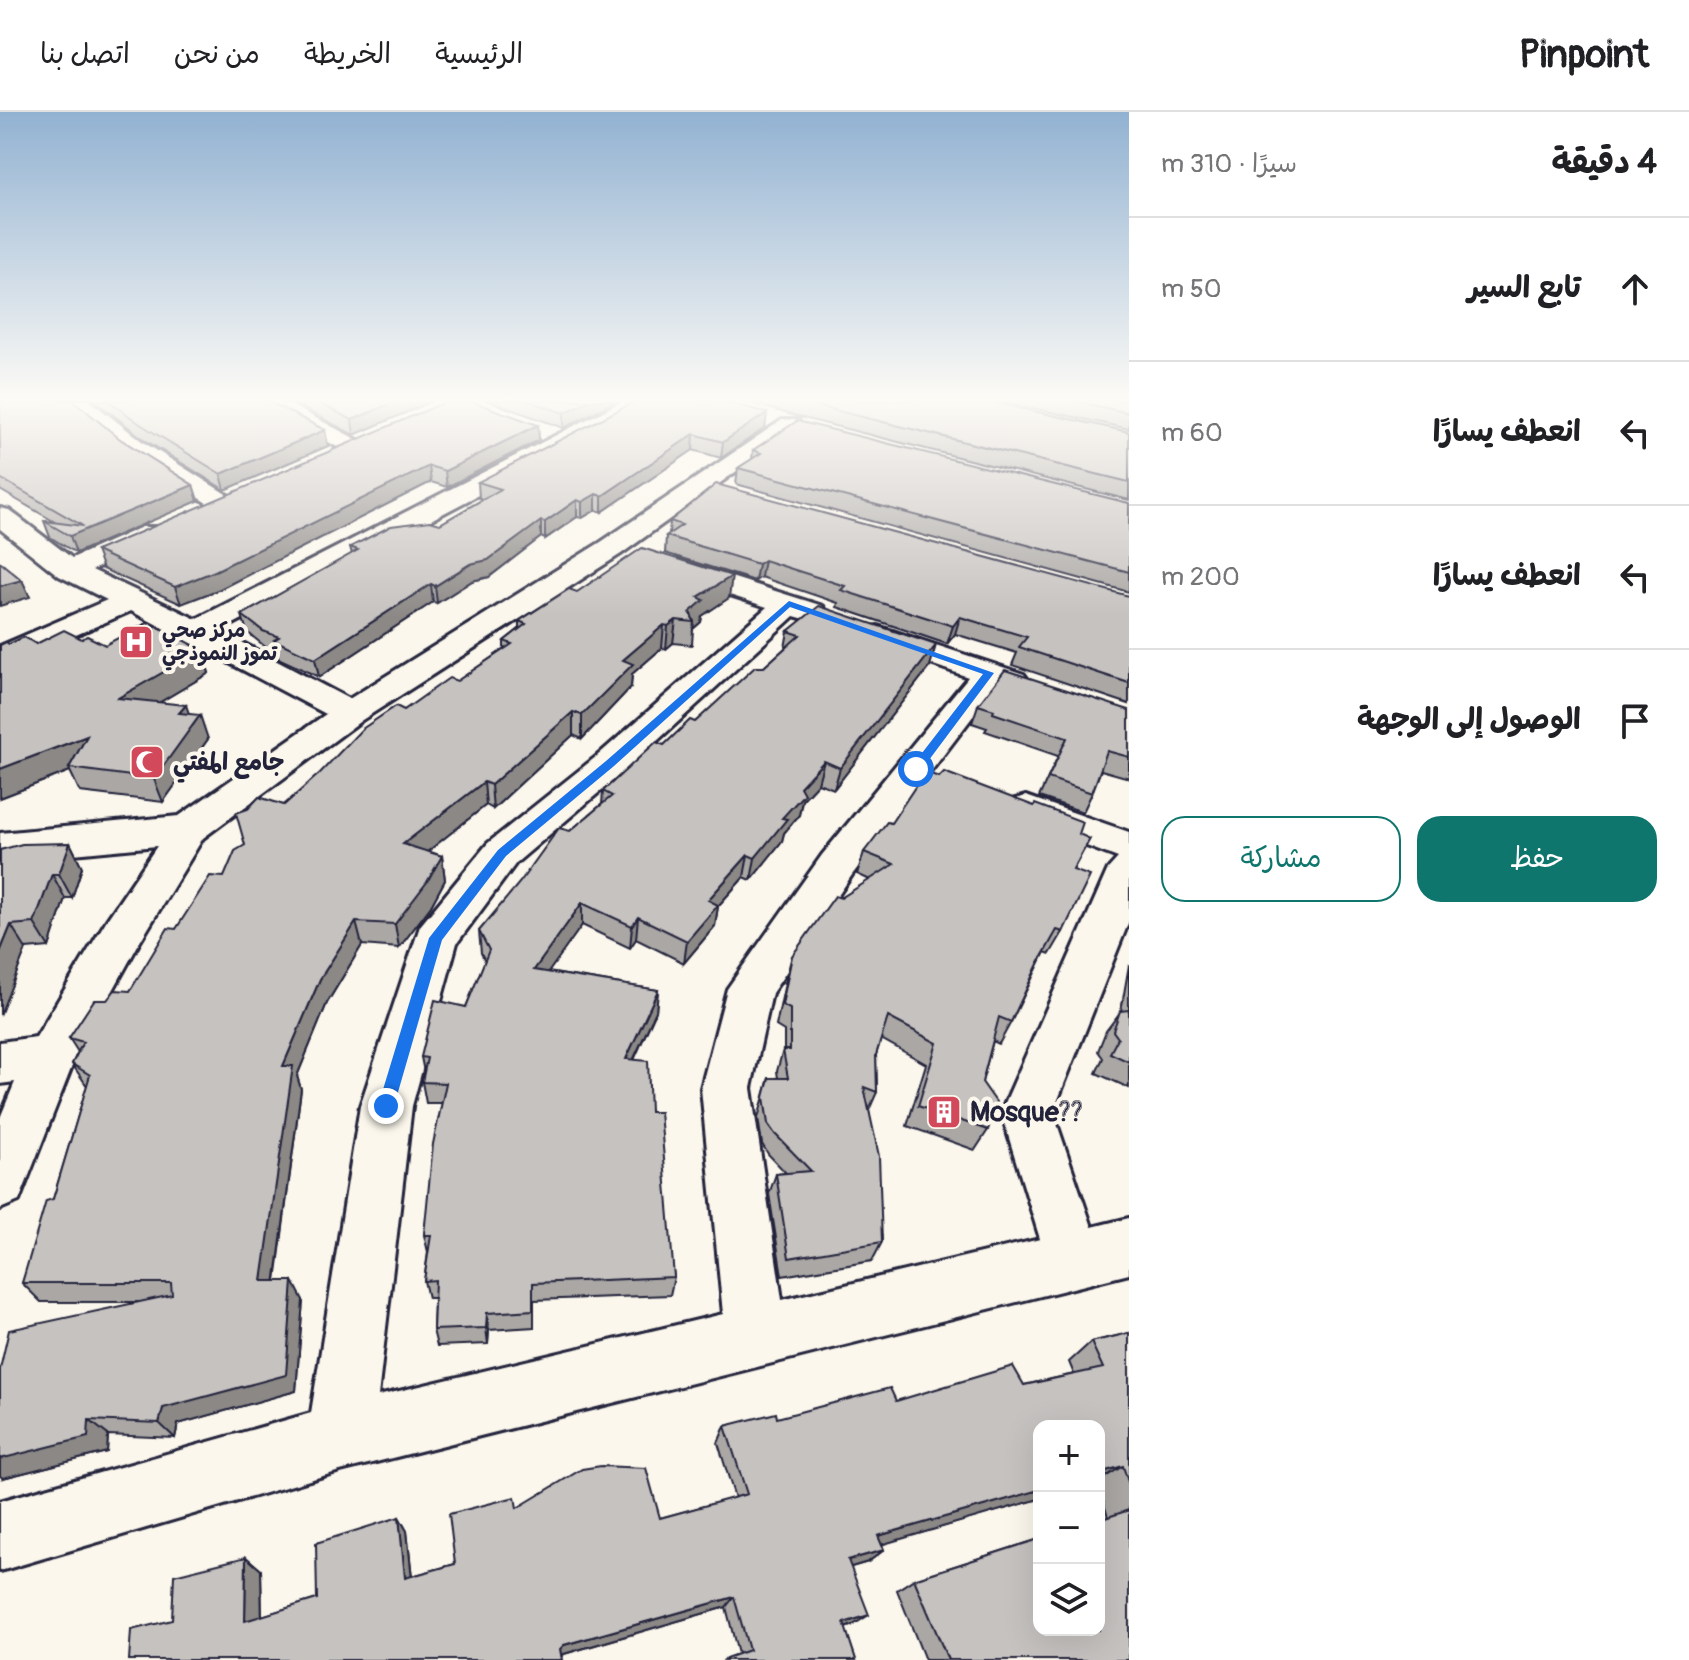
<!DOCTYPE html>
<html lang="ar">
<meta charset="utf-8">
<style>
:root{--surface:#fff;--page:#f6f6f6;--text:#202124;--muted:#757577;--line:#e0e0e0;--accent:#0f766e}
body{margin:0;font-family:Pangolin,"Playpen Sans Arabic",sans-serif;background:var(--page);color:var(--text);direction:rtl}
.controls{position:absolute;right:24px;bottom:24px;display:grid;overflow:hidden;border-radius:16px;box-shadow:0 8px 32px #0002}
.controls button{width:72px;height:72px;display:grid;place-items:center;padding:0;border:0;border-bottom:2px solid var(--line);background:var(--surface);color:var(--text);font:40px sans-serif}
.stop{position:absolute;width:24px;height:24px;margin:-18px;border:6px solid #1a73e8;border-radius:50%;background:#fff}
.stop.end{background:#1a73e8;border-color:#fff;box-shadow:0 2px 8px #0008}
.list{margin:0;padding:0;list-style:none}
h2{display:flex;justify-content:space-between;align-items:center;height:104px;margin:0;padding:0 32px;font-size:34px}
h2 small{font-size:26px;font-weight:400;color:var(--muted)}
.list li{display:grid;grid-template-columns:52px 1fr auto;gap:24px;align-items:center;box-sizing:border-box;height:144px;padding:0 32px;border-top:2px solid var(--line)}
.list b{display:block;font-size:30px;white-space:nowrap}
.list em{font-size:26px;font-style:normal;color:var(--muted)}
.actions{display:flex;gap:16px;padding:24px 32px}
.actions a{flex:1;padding:18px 0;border:2px solid var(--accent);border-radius:24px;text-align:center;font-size:28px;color:var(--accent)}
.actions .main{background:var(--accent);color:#fff}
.icon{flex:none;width:44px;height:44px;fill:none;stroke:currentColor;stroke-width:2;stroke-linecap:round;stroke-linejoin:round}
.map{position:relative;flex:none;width:1129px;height:1548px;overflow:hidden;direction:ltr}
header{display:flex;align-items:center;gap:48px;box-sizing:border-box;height:112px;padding:0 40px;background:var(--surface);border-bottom:2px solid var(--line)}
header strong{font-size:38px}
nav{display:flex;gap:44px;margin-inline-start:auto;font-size:28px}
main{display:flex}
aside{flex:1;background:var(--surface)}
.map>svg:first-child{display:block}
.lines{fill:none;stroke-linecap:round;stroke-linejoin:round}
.minor-casing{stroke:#22223b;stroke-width:6}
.minor{fill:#fbf7ec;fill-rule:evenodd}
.wall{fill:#aaa7a5;stroke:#22223b;stroke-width:2}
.shaded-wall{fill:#8b8886;stroke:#22223b;stroke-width:2}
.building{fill:#c6c2c0;stroke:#22223b;stroke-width:2}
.route{fill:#1a73e8}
.labels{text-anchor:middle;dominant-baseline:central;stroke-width:8;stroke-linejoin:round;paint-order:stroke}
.far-poi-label{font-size:20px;font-weight:bold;fill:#22223b;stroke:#fbf7ec;text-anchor:start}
.poi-label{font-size:24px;font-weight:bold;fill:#22223b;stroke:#fbf7ec;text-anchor:start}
.near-poi-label{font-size:28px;font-weight:bold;fill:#22223b;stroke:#fbf7ec;text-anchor:start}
</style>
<header>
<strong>Pinpoint</strong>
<nav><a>الرئيسية</a><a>الخريطة</a><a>من نحن</a><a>اتصل بنا</a></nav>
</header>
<main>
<aside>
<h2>4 دقيقة<small>سيرًا · 310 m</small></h2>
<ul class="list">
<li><svg class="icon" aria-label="ahead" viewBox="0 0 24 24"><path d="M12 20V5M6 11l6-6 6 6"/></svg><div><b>تابع السير</b></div><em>50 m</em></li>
<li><svg class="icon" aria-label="left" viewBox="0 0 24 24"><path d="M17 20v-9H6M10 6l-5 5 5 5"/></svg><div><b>انعطف يسارًا</b></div><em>60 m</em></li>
<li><svg class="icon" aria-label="left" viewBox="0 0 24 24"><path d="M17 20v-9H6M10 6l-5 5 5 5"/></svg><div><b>انعطف يسارًا</b></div><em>200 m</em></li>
<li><svg class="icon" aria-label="arrive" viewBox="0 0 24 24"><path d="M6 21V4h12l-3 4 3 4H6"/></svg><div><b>الوصول إلى الوجهة</b></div></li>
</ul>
<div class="actions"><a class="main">حفظ</a><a>مشاركة</a></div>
</aside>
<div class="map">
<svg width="1129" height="1548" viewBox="0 0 1129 1548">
<rect width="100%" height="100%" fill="#fbf7ec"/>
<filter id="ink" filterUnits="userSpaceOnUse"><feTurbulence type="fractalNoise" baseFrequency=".0125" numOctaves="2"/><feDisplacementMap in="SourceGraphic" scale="16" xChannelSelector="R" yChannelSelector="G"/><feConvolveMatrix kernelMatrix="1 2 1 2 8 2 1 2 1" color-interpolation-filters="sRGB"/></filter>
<g filter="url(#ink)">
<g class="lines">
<!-- minor casing -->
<g class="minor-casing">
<g id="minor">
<path d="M65,288H89L143,330L231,385L235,390L231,395H213L127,340Z"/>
<path d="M254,288H281L362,330L366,335L362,340H346Z"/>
<path d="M625,288H652L649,293L220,519L349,587L601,430L782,308H798L801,313L621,442L362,608L203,726L138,833L74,949L19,1089L0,1097V1006L15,970L0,972V930L36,925L106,809L157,734L0,749V721L179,704L326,602L131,499L0,556V534L107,488L59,464L0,417V396L9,398L72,446L142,415H162L166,421L162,427L92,458L196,507Z"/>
<path d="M677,448L823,494L827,500L823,506L812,509L794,504L623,660L516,751L457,831L412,994L378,1284L723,1202L701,976L727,877L822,743L968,565L867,530L862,523L867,516L878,514L1024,562L1029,569L1024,576L1012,579L996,574L852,763L772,881L751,976L782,1188L1040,1127L1001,1000L1108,757L1118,746L1012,706L1007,697L1012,688L1026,684L1129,720V809L1053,1000L1092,1115L1129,1106V1162L340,1359L0,1459V1389L311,1301L360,994L420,814L488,731L597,644L767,495L667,463L663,457L667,451Z"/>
</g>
</g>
<!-- minor -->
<use href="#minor" class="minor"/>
</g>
<!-- wall -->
<g class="wall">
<path d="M0,288L120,327L193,373L198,389L76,441L50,425L44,409L55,410L0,378Z"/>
<path d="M94,288H266L328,334L225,378L145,328Z"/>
<path d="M287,288H435L354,323Z"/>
<path d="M485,288H618L564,316Z"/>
<path d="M740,288H983L1129,320V388L799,305Z"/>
<path d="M996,288H1129V317Z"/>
<path d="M767,301L765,316L721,346L693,338L602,400L596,398L582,406L577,405L545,427L541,425L489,465L472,469L437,491L433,490L319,565L278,546L277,541L268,537L247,520L242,503L352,442L350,435L440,412L483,387L479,386L478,370Z"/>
<path d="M538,313L539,328L447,375L431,370L220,477L181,492L103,457L96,439Z"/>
<path d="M753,338L1129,391V480L736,372L738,356L752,347Z"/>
<path d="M670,409L1129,484V592L1012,553L1017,541L955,522L947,532L837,495L838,491L761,465L755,469L665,441L666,424L669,422Z"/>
<path d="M577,480L729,486L702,504L701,510L693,517L692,533L673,531L666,537L662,536L632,562L631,575L582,627L573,623L493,697L486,693L428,739L442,744L445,768L431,794L399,836L362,833L327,891L297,964L301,977L276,1169L303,1188L296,1279L178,1312L175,1326L108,1323L107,1340L3,1366L143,1190H41L22,1171L53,1087L87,974L72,952L78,940L69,926L107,888L130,879L176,817L224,765L245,733L284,693L404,598L457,569L504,537V529L519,517V509Z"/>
<path d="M788,519L930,554L834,677L818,671L802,688L799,703L784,721L782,729L751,768L744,765L718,794L715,814L684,851L636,827L630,836L582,813L548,860L658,878L656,899L634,948L650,1000L674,1165L670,1183L534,1188V1215L489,1218L488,1232L437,1234L433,1218L434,1186H428L424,1169L428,1140L424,1123L442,991H426L422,970L424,960L421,945L466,895L485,849L481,841L479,819L570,719L602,692L603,679L695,610L764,555L785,536Z"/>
<path d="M82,527L105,533L202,538L209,561L160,590L189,602L208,627L163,690L80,680L70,659L0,686V533L36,532Z"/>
<path d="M978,593L1129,598V666L1101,658L1092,681L1083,700L1039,685L1058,644L985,619L987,616L972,611Z"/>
<path d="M891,711L1079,722L1063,820L1050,842L1045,840L1011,910L999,932L993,929L982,970L988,1018L975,1038L907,1014L926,952L881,927L876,943L877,980L869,998L882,1130L872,1149L782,1164L769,1082L776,1062L786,1061L768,1042L762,1032L758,1006L769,966H778L777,959L783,938H784V919L776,914L786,866L792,844L841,786L870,768L857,762L864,740Z"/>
<path d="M70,731L82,755L72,786H65L49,835L26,837L0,903V738Z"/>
<path d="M1129,853V976L1096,961L1103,946L1098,939L1106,919L1121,899Z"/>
<path d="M1129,1221V1548H925L897,1478L914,1467L1108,1405L1099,1376V1314L1039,1387L882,1432L884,1438L868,1450L851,1455L853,1513L845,1516L856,1548H724L726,1546L738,1542L726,1495L564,1542L562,1544L172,1508L246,1445L261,1458L262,1504L317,1487L399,1405L407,1419L412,1464L455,1452L517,1396L660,1406L735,1386L718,1331L725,1314L896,1289L1024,1273L1074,1262L1069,1250L1091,1230Z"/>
</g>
<!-- shaded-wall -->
<g class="shaded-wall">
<path d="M399,288H435L354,323L352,308Z"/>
<path d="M590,288H618L564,316V301Z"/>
<path d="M767,301L765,316L721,346L723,330Z"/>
<path d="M538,313L539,328L447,375L445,359Z"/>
<path d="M325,318L328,334L225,378L221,362Z"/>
<path d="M694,322L693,338L602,400V384Z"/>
<path d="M429,354L431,370L220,477L181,492L175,475Z"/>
<path d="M193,373L198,389L76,441L70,424Z"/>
<path d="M596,382V398L582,406V390Z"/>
<path d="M577,388V405L545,427V410Z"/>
<path d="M541,409V425L489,465L472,469L437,491L435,474Z"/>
<path d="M764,448L761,465L755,469L758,452Z"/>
<path d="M732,464L729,486L702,504L701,510L693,517L694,510L690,500L698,485Z"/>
<path d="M22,468L30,485L0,494V474Z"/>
<path d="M431,472L433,490L319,565L315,547Z"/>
<path d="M960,505L955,522L947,532L953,514Z"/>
<path d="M676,508L673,531L666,537L668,514Z"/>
<path d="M664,513L662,536L632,562L631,575L582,627V603L623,548Z"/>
<path d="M936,533L930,554L834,677L840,656Z"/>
<path d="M202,538L209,561L128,609L118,586Z"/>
<path d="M186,593L193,613L200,603L208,627L163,690L154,667L179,601Z"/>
<path d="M573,600V623L493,697L491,673Z"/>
<path d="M87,624L69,656L70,659L0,686V657Z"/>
<path d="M824,649L818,671L802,688L799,703L784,721L782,729L751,768L755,746L800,675Z"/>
<path d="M484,670L486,693L407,756L403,732Z"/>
<path d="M70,731L82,755L72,786L59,762Z"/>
<path d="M748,743L744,765L718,794L715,814L684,851L687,829L708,788Z"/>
<path d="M442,744L445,768L431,794L399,836L395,812Z"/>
<path d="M52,762L65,786L49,835L34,811Z"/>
<path d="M582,791V813L535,879L534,858Z"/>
<path d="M638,805L636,827L630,836L632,814Z"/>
<path d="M356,810L362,833L327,891L297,964L301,977L273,1188L262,1169L283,954L320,867Z"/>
<path d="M11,813L26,837L0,903V840Z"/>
<path d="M658,878L656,899L624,968L626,947Z"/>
<path d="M293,1169L303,1188L296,1279L178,1312L175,1326L159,1311L163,1296Z"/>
<path d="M487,1201L489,1218L488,1232L486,1216Z"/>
<path d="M89,1308L108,1323L107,1340L3,1366L0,1364V1347Z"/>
<path d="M1123,1354L1099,1369V1361Z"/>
<path d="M1039,1378V1387L863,1438L878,1424Z"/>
<path d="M399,1405L407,1419L413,1477L405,1466Z"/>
<path d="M884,1438L868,1450L834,1460L848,1448Z"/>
<path d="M246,1445L261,1458L262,1518L245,1509Z"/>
<path d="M734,1485L726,1495L564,1542L561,1545L560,1537L564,1533Z"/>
<path d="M869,1503L853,1513L830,1521L844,1511Z"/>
</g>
<!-- building -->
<g class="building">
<path d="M0,288H73L120,327L193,373L70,424L44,409L83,414L0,366Z"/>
<path d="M108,288H266L325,318L221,362L140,312Z"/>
<path d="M313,288H399L352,308Z"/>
<path d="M450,288H468L538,313L445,359L429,354L215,459L175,475L96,439Z"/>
<path d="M526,288H590L564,301Z"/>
<path d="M638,288H722L767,301L723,330L694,322L602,384L596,382L582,390L577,388L545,410L541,409L488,448L470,452L435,474L431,472L315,547L274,528L279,525L263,519L242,503L358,438L350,435L391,414L430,409L440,412L501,377L478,370Z"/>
<path d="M793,288H983L1129,320V370Z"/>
<path d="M1069,288H1129V301Z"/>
<path d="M797,309L1129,391V460L738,356L761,341L753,338Z"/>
<path d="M716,372L1129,484V571L1019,535L1027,525L960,505L953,514L841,478L845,474L764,448L758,452L666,424L682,413L670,409Z"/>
<path d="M642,436L732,464L698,485L704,488L690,500L694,510L676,508L668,514L664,513L623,548L633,552L582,603L573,600L491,673L484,670L403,732L442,744L427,770L395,812L356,810L320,867L283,954H293L262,1169H293L286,1263L163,1296L159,1311L89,1308L88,1325L0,1347V1257L9,1218L172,1183L171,1171H22L46,1089L53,1087L90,963L72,952L83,930L69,926L94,888H107L115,878L130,879L168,816L176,817L210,764L224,765L235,739L245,733L236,701L248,697L259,685L284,693L320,661L362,617L396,594L404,598L449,566L457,569L512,532L504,529L526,512L519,509L569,477L577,480Z"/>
<path d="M0,450L22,468L0,474Z"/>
<path d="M819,494L936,533L840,656L824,649L800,675L804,682L782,706L787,707L755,746L748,743L708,788L718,793L687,829L638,805L632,814L582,791L534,858L658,878L626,947L648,949L650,1000H660L674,1165L533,1171V1198L487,1201L486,1216L433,1218L435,1168L424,1169L431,1123H424L433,1032L446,971L422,970L427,946L421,945L435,888L466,895L489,838L479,819L520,770L559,716L570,719L612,684L603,679L656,630L664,633L690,608L695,610L755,555H764L800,523L788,519Z"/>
<path d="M149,510L202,538L118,586L186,593L179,601L200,603L154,667L69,656L87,624L0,657V533L6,530L9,532L24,525L36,532L64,518L82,527L87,524L105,533Z"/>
<path d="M1005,558L1129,598V645L1107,639L1092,681L1048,666L1067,626L993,601L994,598L978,593Z"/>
<path d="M925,660L939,665L944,660L1034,694L1035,692L1083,710L1079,722L1090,727L1073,758L1090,764L1063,820L1057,818L1038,852L1011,910L999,905L982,970L996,990L988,1018L918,994L937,931L888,905L876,943L877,980L864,975L879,1044L882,1130L789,1146L776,1062L811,1059L775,1022L768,1012L764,985L769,966H788L783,938H790V897L782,893L792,844L835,784L841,786L894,752L864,740L887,710L891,711Z"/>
<path d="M70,731L59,762H52L34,811L11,813L0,840V738L22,732Z"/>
<path d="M1129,898V950L1110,941L1118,926L1113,919L1120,899Z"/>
<path d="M1129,1221V1373L1123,1354L1099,1361V1314H1039V1378L878,1424L884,1438L848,1448L869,1503L844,1511L856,1548H727L726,1546L749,1538L734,1485L564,1533L560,1537L562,1548H129L131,1518L172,1508L174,1463L246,1445L245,1509L317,1487L316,1431L399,1405L405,1466L455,1452L449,1402L515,1385L517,1396L582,1357L601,1354L646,1356L660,1406L747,1382L725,1314L776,1301L777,1306L890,1276L896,1289L1013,1254L1024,1273L1103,1256L1091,1230Z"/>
<path d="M1129,1398V1548H948L914,1467L1039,1427V1518H1099V1408Z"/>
</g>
</g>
<!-- sky -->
<linearGradient id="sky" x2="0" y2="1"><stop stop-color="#92b2d2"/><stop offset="0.57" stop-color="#fdfbf6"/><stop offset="1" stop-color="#fdfbf6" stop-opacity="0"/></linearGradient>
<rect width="1129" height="505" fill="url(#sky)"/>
<!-- route -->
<path class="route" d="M789,489L994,561L920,660H912V654L983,562L790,495L614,654L506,744L442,828L394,994L391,999H380L378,994L429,826L498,738L606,649Z"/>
<!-- icons -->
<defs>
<g id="hospital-square" transform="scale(1.8)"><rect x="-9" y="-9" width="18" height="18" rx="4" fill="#d1495b" stroke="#fbf7ec"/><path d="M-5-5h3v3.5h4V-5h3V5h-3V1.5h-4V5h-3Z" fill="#fff"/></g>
<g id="mosque-square" transform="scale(1.8)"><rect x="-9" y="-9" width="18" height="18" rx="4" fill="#d1495b" stroke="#fbf7ec"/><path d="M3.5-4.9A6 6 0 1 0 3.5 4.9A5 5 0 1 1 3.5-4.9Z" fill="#fff"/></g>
<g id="building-square" transform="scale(1.8)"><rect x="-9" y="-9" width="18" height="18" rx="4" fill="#d1495b" stroke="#fbf7ec"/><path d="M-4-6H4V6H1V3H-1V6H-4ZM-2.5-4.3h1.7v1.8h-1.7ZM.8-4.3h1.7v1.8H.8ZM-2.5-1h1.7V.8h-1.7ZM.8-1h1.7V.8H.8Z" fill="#fff"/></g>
</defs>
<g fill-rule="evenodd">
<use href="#hospital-square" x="136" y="530"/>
<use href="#mosque-square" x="147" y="650"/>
<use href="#building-square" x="944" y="1000"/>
</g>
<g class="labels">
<!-- far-poi labels -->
<g class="far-poi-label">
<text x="162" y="518">مركز صحي<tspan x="162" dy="23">تموز النموذجي</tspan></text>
</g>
<!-- poi labels -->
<g class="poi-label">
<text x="173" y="650">جامع المفتي</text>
</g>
<!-- near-poi labels -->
<g class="near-poi-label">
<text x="970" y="1000">Mosque??</text>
</g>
</g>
</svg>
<div class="controls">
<button>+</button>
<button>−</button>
<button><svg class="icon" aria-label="layers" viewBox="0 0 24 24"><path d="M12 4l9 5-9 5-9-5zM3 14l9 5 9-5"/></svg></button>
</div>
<div class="stop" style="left:916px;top:657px"></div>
<div class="stop end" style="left:386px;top:994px"></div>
</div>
</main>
